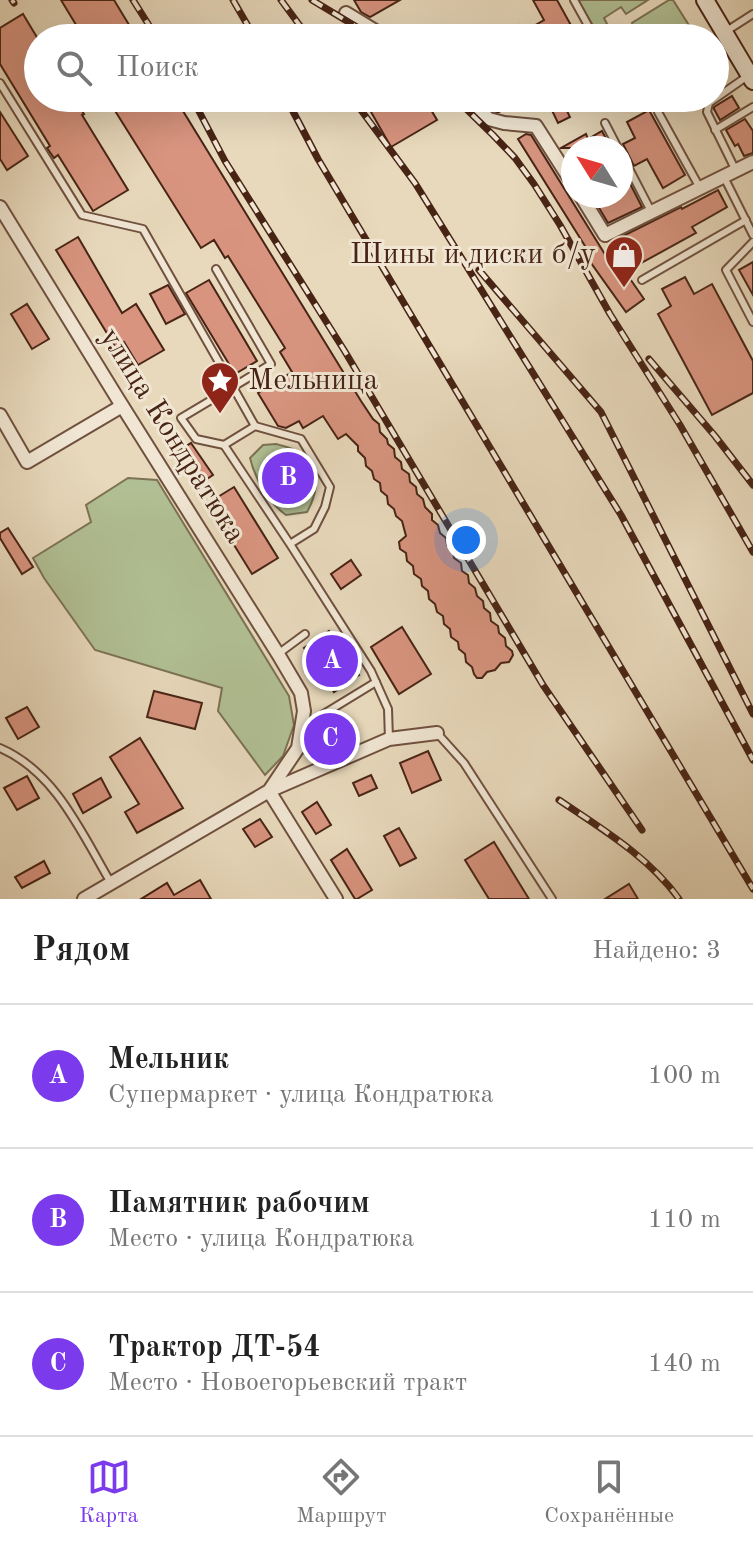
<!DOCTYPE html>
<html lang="ru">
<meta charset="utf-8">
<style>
:root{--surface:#fff;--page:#f6f6f6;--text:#222;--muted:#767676;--line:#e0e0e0;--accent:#7c3aed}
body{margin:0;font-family:"Old Standard TT",serif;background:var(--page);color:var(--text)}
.compass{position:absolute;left:561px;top:136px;width:72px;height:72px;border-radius:50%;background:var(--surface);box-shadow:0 8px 32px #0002;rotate:307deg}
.you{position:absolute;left:466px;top:540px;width:28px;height:28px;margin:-20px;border:6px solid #fff;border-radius:50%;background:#1a73e8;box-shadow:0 0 0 12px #1a73e833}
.badge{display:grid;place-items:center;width:52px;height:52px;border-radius:50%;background:var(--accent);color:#fff;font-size:26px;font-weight:700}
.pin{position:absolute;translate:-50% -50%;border:4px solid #fff;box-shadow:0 2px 8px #0006}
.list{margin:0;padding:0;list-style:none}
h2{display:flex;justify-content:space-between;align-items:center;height:104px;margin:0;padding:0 32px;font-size:34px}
h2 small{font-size:26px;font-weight:400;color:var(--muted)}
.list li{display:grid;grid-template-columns:52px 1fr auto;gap:24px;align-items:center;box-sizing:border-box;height:144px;padding:0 32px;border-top:2px solid var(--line)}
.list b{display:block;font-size:30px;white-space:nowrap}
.list p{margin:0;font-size:26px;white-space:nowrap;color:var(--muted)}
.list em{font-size:26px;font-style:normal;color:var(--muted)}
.icon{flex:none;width:44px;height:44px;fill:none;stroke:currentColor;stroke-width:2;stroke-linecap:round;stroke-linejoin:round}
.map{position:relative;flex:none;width:753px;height:899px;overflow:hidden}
.search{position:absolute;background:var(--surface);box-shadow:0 8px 32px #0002;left:24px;right:24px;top:24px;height:88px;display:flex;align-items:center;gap:20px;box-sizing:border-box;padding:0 28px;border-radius:44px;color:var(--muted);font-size:30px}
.sheet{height:536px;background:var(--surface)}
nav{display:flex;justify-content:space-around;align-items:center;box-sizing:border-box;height:112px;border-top:2px solid var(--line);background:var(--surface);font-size:22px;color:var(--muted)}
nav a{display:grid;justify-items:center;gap:4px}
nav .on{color:var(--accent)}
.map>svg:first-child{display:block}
.green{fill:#b1c094;stroke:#7c7254;stroke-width:2}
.building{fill:#d8947f;stroke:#482415;stroke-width:2}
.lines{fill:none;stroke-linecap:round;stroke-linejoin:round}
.lane-casing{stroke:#70513f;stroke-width:10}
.street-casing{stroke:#70513f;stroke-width:16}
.secondary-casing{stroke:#482415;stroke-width:20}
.lane{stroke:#f0e6d3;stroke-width:6}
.street{stroke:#f0e6d3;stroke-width:12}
.secondary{stroke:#f0e6d3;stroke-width:16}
.rail-casing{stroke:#482415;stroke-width:7}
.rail{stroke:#f0e6d3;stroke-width:4;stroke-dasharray:12;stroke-linecap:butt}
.labels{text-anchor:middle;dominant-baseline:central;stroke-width:6;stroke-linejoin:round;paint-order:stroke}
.poi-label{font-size:30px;fill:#482415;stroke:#f0e6d3;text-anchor:end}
.street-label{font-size:30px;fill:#482415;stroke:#f0e6d3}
</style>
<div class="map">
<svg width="753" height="899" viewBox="0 0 753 899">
<rect width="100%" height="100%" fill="#e8d9bc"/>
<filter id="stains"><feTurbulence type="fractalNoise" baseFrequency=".0025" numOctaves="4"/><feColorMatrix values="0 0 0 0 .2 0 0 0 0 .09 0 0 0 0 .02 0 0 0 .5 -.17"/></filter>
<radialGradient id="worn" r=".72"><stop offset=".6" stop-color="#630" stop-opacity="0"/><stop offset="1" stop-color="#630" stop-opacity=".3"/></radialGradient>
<!-- green -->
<g class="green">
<path d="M577,0H648L626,14L621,7L604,18L607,24L596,31Z"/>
<path d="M669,0H673L697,38H626L636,32L632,23Z"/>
<path d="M276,444C287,447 304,451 311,461C321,477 315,498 307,512L286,515C269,503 255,479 250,458L263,445Z"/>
<path d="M128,478L157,480L289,696L294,725L283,756L265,775L218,711L222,688L95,650L44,578L33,558L91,522L86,505Z"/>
</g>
<!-- building -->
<g class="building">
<path d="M61,0H114L137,38H84Z"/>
<path d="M354,0H400L370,17L361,12Z"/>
<path d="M533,0H557L578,38H512L515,36L511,29L519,25L523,32L544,20Z"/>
<path d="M23,14L38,39V98H74L84,114L82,115L128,190L93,211L58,155L54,158L47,148L50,146L0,64V28Z"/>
<path d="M732,96L739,108L720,120L714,109V107Z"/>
<path d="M107,98H175L361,401L373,419L379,424L380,432L387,439L388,444L394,449L395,457L401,462L402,469L409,474L410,482L416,487L417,494L423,499L425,507L432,514V520L438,525L440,533L446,538L447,545L453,550L454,558L461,563L462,571L468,575L469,583L475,588L477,596L483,601L484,608L490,613L491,621L498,626L499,633L505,638L506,646L512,651L513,655L509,662L501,663L495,670L487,672L482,678H477L474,674L472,667L466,662L465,654L459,649L458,642L451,637L450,629L444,624L443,616L437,612L435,604L429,599L428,591L422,586L421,579L414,574L413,566L407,561L406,553L400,549L399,542L406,536L402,521L396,516L394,509L388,504L387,496L381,491L380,483L374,479L372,471L366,466L365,458L358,451V446L346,434L338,439L323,416L303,428L299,421L286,428L278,426L258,393L292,372L280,352L285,348L228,256L225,258L214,240L201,248Z"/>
<path d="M363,98H424L437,120L391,147Z"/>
<path d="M488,98H523L499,112H496Z"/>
<path d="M546,98H581L565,107L570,117L558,123Z"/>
<path d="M649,110L685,175L663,188L647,159L634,166L623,144L635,138L627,122Z"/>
<path d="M0,112L28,156L7,170L0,159Z"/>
<path d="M745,119L753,131V153L744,156L738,144L735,146L726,130Z"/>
<path d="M602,131L611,148H561L586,134L588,139Z"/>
<path d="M526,134L531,135L619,277L626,273L644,299L626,312L581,249L585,246L518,139Z"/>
<path d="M621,166L642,207L608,223L592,196H621Z"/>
<path d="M718,190L727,207L692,227L696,233L623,273L620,268L635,257L623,236L681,207L682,209Z"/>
<path d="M78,237L122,313L136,304L164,350L138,365L124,342L116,348L56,250Z"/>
<path d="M753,262V295L739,270Z"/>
<path d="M685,277L694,294L712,284L753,361V393L712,415L658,314L671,306L662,289Z"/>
<path d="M209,280L257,361L235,374L186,293Z"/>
<path d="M168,285L185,314L166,324L150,294Z"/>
<path d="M27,304L49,339L32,349L11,314Z"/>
<path d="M191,443L213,475L196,486L176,453Z"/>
<path d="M234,487L278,558L252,574L208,503Z"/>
<path d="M8,528L33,567L22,574L0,538V533Z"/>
<path d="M351,560L361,575L341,589L331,574Z"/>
<path d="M402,627L431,674L399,694L371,647Z"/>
<path d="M329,631L359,675L334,692L304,648Z"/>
<path d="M154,691L202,703L195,729L147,717Z"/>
<path d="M27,707L39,727L18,739L6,718Z"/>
<path d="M140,738L183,808L137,833L125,812L139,804L110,757Z"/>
<path d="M428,751L441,780L412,793L400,763Z"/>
<path d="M371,775L377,788L359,796L353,783Z"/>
<path d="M27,776L39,798L17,810L4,788Z"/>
<path d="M101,778L111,797L83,813L73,794Z"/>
<path d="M317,802L331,825L316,834L302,812Z"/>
<path d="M260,819L272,837L255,847L243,829Z"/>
<path d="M399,828L416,858L400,866L384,836Z"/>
<path d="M494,842L529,899H489L465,860Z"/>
<path d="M347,849L372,890L357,899H355L331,860Z"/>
<path d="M44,861L50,873L22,888L15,877Z"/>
<path d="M200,880L211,899H141L167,883L174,895Z"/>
<path d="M629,884L638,899H605Z"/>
</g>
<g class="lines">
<!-- lane casing -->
<g class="lane-casing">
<g id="lane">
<path d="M574,0L595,38"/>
<path d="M725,32L753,14"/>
<path d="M0,83L82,215L143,229L233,387L181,418L196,439L224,445"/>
<path d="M658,112L700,188"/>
<path d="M605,123L618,148"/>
<path d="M715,130L753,107"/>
<path d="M621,153L652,213"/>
<path d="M736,171L707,112L709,103L749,75"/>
<path d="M724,177L753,235"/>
<path d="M753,242L726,270L753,322"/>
<path d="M216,269L271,364L233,387L255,426"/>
<path d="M642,280L746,220"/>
<path d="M290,544L314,529L325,507L330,487L301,439L255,426L224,445L290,544L371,671L388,709L389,739"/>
<path d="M278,654L305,634"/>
<path d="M304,726L376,682"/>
<path d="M437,733L464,763L552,899"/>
<path d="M0,748C56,772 82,834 111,883"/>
</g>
</g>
<!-- street casing -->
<g class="street-casing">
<g id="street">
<path d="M346,13L387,38"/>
<path d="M465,98L489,119L504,123L536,126L573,184"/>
<path d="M581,196L605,235L753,162"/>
<path d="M0,207L116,396L278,654L301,693L304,711L298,748L269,791L84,899"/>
<path d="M0,415L27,462L122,406"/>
<path d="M336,899L269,791L389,739L437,733"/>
</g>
</g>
<!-- secondary casing -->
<g class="secondary-casing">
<path id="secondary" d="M705,0L753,81"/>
</g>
<!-- lane -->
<use href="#lane" class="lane"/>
<!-- street -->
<use href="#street" class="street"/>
<!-- secondary -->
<use href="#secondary" class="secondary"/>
<!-- rail casing -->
<g class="rail-casing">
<g id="rail">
<path d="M12,0L14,3"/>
<path d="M133,0L157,38"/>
<path d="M233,0L255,38"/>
<path d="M281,0L309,38"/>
<path d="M312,0L375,38"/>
<path d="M192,98L225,161L344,350L543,685L642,830"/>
<path d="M286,98L318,159L753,889"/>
<path d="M352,98L415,183L621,515L753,760"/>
<path d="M455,98L493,135L515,158L534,184L560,225L610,314L680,425L753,552"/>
<path d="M479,270L601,412L753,714"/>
<path d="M649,359L715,436L753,485"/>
<path d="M559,800C602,829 649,857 679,899"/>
</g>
</g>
<!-- rail -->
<use href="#rail" class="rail"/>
</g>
<!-- icons -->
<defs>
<g id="shop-pin" transform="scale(2)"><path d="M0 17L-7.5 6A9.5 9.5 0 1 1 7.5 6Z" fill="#8f2418" stroke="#f0e6d3"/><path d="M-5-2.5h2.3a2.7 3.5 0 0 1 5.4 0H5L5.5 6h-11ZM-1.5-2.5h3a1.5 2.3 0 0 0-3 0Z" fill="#fff"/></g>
<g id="sight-pin" transform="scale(2)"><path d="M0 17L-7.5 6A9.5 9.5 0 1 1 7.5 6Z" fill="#8f2418" stroke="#f0e6d3"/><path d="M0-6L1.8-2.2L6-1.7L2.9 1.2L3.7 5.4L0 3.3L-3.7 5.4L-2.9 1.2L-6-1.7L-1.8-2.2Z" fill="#fff"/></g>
</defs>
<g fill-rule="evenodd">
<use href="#shop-pin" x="624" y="255"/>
<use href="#sight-pin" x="220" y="381"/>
</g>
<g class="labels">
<!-- poi labels -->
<g class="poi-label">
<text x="596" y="255">Шины и диски б/у</text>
<text x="248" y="381" text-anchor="start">Мельница</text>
</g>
<!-- street labels -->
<g class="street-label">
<text transform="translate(172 436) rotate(58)">улица Кондратюка</text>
</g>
</g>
<rect width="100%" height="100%" filter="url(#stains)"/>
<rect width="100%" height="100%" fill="url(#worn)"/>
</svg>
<svg class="compass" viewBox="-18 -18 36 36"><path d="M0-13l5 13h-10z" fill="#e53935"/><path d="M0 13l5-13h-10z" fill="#767676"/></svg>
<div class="you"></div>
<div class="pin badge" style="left:332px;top:661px">A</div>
<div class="pin badge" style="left:288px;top:478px">B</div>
<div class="pin badge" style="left:330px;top:739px">C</div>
<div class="search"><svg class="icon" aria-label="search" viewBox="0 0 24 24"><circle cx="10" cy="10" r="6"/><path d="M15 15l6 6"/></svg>Поиск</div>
</div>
<section class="sheet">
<h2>Рядом<small>Найдено: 3</small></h2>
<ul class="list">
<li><span class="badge">A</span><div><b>Мельник</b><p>Супермаркет · улица Кондратюка</p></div><em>100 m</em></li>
<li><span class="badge">B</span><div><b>Памятник рабочим</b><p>Место · улица Кондратюка</p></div><em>110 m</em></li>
<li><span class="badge">C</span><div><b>Трактор ДТ-54</b><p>Место · Новоегорьевский тракт</p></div><em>140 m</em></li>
</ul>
</section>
<nav>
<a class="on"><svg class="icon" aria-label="map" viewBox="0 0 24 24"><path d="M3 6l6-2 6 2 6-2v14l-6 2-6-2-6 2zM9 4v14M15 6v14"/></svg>Карта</a>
<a><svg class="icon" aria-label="directions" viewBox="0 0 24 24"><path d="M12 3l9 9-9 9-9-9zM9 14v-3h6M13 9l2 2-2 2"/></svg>Маршрут</a>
<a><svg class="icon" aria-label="saved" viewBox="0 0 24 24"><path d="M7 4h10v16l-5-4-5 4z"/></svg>Сохранённые</a>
</nav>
